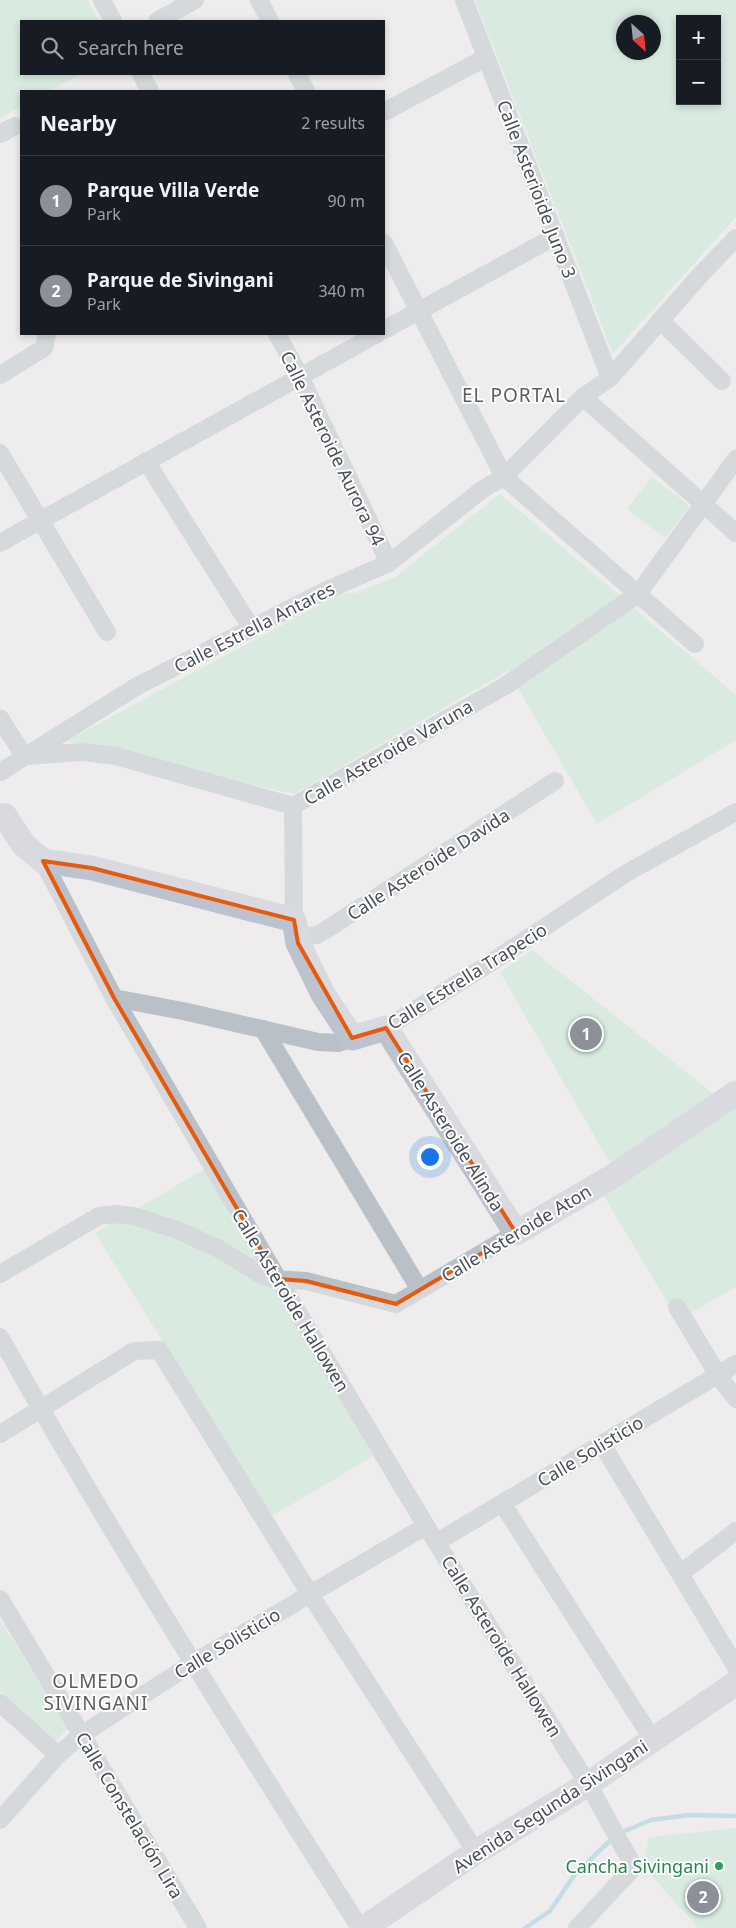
<!DOCTYPE html>
<meta charset="utf-8">
<style>
:root{--surface:#171b24;--page:#242831;--text:#f1f3f6;--muted:#9ea1a6;--line:#363941;--accent:#8c9099}
body{margin:0;font-family:"Noto Sans",sans-serif;background:var(--page);color:var(--text)}
.controls{position:absolute;right:15px;top:15px;display:grid;overflow:hidden;border-radius:0px;box-shadow:0 2px 8px #0003}
.controls button{width:45px;height:45px;display:grid;place-items:center;padding:0;border:0;border-bottom:1px solid var(--line);background:var(--surface);color:var(--text);font:25px sans-serif}
.compass{position:absolute;left:616px;top:15px;width:45px;height:45px;border-radius:50%;background:var(--surface);box-shadow:0 2px 8px #0003;rotate:153deg}
.you{position:absolute;left:429px;top:1156px;width:18px;height:18px;margin:-12px;border:4px solid #fff;border-radius:50%;background:#1a73e8;box-shadow:0 0 0 8px #1a73e833}
.badge{display:grid;place-items:center;width:32px;height:32px;border-radius:50%;background:var(--accent);color:#fff;font-size:16px;font-weight:700}
.pin{position:absolute;translate:-50% -50%;border:2px solid #fff;box-shadow:0 1px 5px #0006}
.list{margin:0;padding:0;list-style:none}
h2{display:flex;justify-content:space-between;align-items:center;height:65px;margin:0;padding:0 20px;font-size:21px}
h2 small{font-size:16px;font-weight:400;color:var(--muted)}
.list li{display:grid;grid-template-columns:32px 1fr auto;gap:15px;align-items:center;box-sizing:border-box;height:90px;padding:0 20px;border-top:1px solid var(--line)}
.list b{display:block;font-size:19px;white-space:nowrap}
.list p{margin:0;font-size:16px;white-space:nowrap;color:var(--muted)}
.list em{font-size:16px;font-style:normal;color:var(--muted)}
.icon{flex:none;width:28px;height:28px;fill:none;stroke:currentColor;stroke-width:2;stroke-linecap:round;stroke-linejoin:round}
.map{position:relative;flex:none;width:736px;height:1928px;overflow:hidden}
.search{position:absolute;background:var(--surface);box-shadow:0 2px 8px #0003;left:20px;top:20px;width:365px;height:55px;display:flex;align-items:center;gap:12px;box-sizing:border-box;padding:0 18px;border-radius:0px;color:var(--muted);font-size:19px}
.panel{position:absolute;background:var(--surface);box-shadow:0 2px 8px #0003;left:20px;top:90px;width:365px;height:245px;border-radius:0px}
.map>svg:first-child{display:block}
.green{fill:#bfe8d1;fill-rule:evenodd}
.lines{fill:none;stroke-linecap:round;stroke-linejoin:round}
.stream{stroke:#91cbdf;stroke-width:4.5}
.street{stroke:#b9c0c7;stroke-width:18}
.secondary{stroke:#bcc3ce;stroke-width:25}
.marked{fill:none;stroke:#e8590c;stroke-width:4;stroke-linejoin:round}
.leisure-dot{fill:#2e9e5b;stroke:#fff;stroke-width:2}
.labels{text-anchor:middle;dominant-baseline:central;stroke-width:4;stroke-linejoin:round;paint-order:stroke}
.street-label{font-size:18px;fill:#474e57;stroke:#fff}
.leisure-label{font-size:18px;fill:#27864d;stroke:#fff;text-anchor:end}
.neighbourhood-label{font-size:19px;letter-spacing:1px;fill:#5a5c60;stroke:#fff}
</style>
<div class="map">
<svg width="736" height="1928" viewBox="0 0 736 1928">
<rect width="100%" height="100%" fill="#eeecec"/>
<!-- green -->
<g class="green">
<path d="M0,0H88L99,21H21V74H81L49,91H21V107L0,118Z"/>
<path d="M475,0H736V217L613,354ZM680,19H717V101H680ZM624,22H654V52H624Z"/>
<path d="M652,477L690,506L665,538L627,509Z"/>
<path d="M500,494L736,695V740L597,824L508,671L294,794L66,741L340,594L355,593L395,577Z"/>
<path d="M532,950L715,1095L611,1165L500,972Z"/>
<path d="M736,1102V1287L692,1312L667,1302L602,1193Z"/>
<path d="M205,1169L373,1456L272,1516L95,1233Z"/>
<path d="M0,1620L69,1728L55,1741L0,1691Z"/>
<path d="M736,1828V1928H698L643,1866L649,1837Z"/>
</g>
<g class="lines">
<!-- stream -->
<g class="stream">
<path d="M620,1833L651,1820L689,1815L736,1816"/>
<path d="M525,1928L550,1911L575,1874L614,1837"/>
</g>
<!-- street -->
<g class="street">
<path d="M102,0L113,21"/>
<path d="M259,0L270,21"/>
<path d="M464,0L610,378"/>
<path d="M157,21L195,0"/>
<path d="M141,74L150,91"/>
<path d="M297,74L306,91"/>
<path d="M384,112L485,58"/>
<path d="M0,134L15,126"/>
<path d="M384,243L504,477L695,644"/>
<path d="M660,320L722,381"/>
<path d="M384,330L556,236"/>
<path d="M277,334L300,376L389,563"/>
<path d="M0,375L44,348L47,334"/>
<path d="M583,397L736,533"/>
<path d="M0,453L107,632"/>
<path d="M146,461L252,629"/>
<path d="M0,543L377,334"/>
<path d="M0,718L24,756"/>
<path d="M27,756L81,752L116,756L293,806L505,686L638,594L736,459"/>
<path d="M0,772L139,685L325,591L389,563L483,489L504,477L583,397L610,378L703,272L736,238"/>
<path d="M293,806L294,920"/>
<path d="M43,861L114,998L278,1279L426,1526L588,1784L634,1867L577,1928"/>
<path d="M297,937L317,935L326,930L555,781"/>
<path d="M114,998L183,1011L318,1042L338,1043L352,1038"/>
<path d="M386,1028L484,967L625,874L736,812"/>
<path d="M263,1029L420,1290"/>
<path d="M0,1274L99,1216L117,1214L134,1216L180,1231L221,1250L256,1272L272,1279L306,1281L396,1304L516,1233"/>
<path d="M677,1307L718,1375L736,1399"/>
<path d="M0,1337C113,1538 236,1733 360,1928"/>
<path d="M0,1434L134,1351L159,1350L310,1594L476,1852"/>
<path d="M602,1444L736,1667"/>
<path d="M502,1503L653,1740"/>
<path d="M437,1542L736,1364"/>
<path d="M681,1573L736,1531"/>
<path d="M0,1599L198,1928"/>
<path d="M0,1703L58,1755"/>
<path d="M0,1820L58,1755L81,1735L193,1663L426,1526"/>
</g>
<!-- secondary -->
<g class="secondary">
<path d="M0,816H5L23,844L43,861L92,868L294,920L298,943L323,994L352,1038L386,1028L516,1233L610,1178L736,1093"/>
<path d="M364,1928L476,1852L588,1784L736,1683"/>
</g>
</g>
<!-- marked area -->
<path d="M0 0H736V1928H0ZM43,861L92,868L294,920L298,943L352,1038L386,1028L516,1233L396,1304L306,1281L278,1279L114,998Z" fill="#eeecec" fill-opacity=".55" fill-rule="evenodd"/>
<path class="marked" d="M43,861L92,868L294,920L298,943L352,1038L386,1028L516,1233L396,1304L306,1281L278,1279L114,998Z"/>
<!-- markers -->
<circle class="leisure-dot" cx="719" cy="1866" r="5"/>
<g class="labels">
<!-- street labels -->
<g class="street-label">
<text transform="translate(537 189) rotate(69)">Calle Asterioide Juno 3</text>
<text transform="translate(333 448) rotate(64)">Calle Asteroide Aurora 94</text>
<text transform="translate(254 627) rotate(-27)">Calle Estrella Antares</text>
<text transform="translate(388 752) rotate(-30)">Calle Asteroide Varuna</text>
<text transform="translate(428 864) rotate(-33)">Calle Asteroide Davida</text>
<text transform="translate(467 976) rotate(-32)">Calle Estrella Trapecio</text>
<text transform="translate(451 1131) rotate(58)">Calle Asteroide Alinda</text>
<text transform="translate(516 1233) rotate(-31)">Calle Asteroide Aton</text>
<text transform="translate(291 1300) rotate(59)">Calle Asteroide Hallowen</text>
<text transform="translate(590 1451) rotate(-31)">Calle Solisticio</text>
<text transform="translate(227 1643) rotate(-31)">Calle Solisticio</text>
<text transform="translate(502 1646) rotate(58)">Calle Asteroide Hallowen</text>
<text transform="translate(550 1806) rotate(-33)">Avenida Segunda Sivingani</text>
<text transform="translate(130 1815) rotate(59)">Calle Constelación Lira</text>
</g>
<!-- leisure labels -->
<g class="leisure-label">
<text x="709" y="1866">Cancha Sivingani</text>
</g>
<!-- neighbourhood labels -->
<g class="neighbourhood-label">
<text x="514" y="395">EL PORTAL</text>
<text x="96" y="1681">OLMEDO<tspan x="96" dy="22">SIVINGANI</tspan></text>
</g>
</g>
</svg>
<div class="controls">
<button>+</button>
<button>−</button>
</div>
<svg class="compass" viewBox="-18 -18 36 36"><path d="M0-13l5 13h-10z" fill="#e53935"/><path d="M0 13l5-13h-10z" fill="#9ea1a6"/></svg>
<div class="you"></div>
<div class="pin badge" style="left:586px;top:1034px">1</div>
<div class="pin badge" style="left:703px;top:1897px">2</div>
<div class="search"><svg class="icon" aria-label="search" viewBox="0 0 24 24"><circle cx="10" cy="10" r="6"/><path d="M15 15l6 6"/></svg>Search here</div>
<section class="panel">
<h2>Nearby<small>2 results</small></h2>
<ul class="list">
<li><span class="badge">1</span><div><b>Parque Villa Verde</b><p>Park</p></div><em>90 m</em></li>
<li><span class="badge">2</span><div><b>Parque de Sivingani</b><p>Park</p></div><em>340 m</em></li>
</ul>
</section>
</div>
